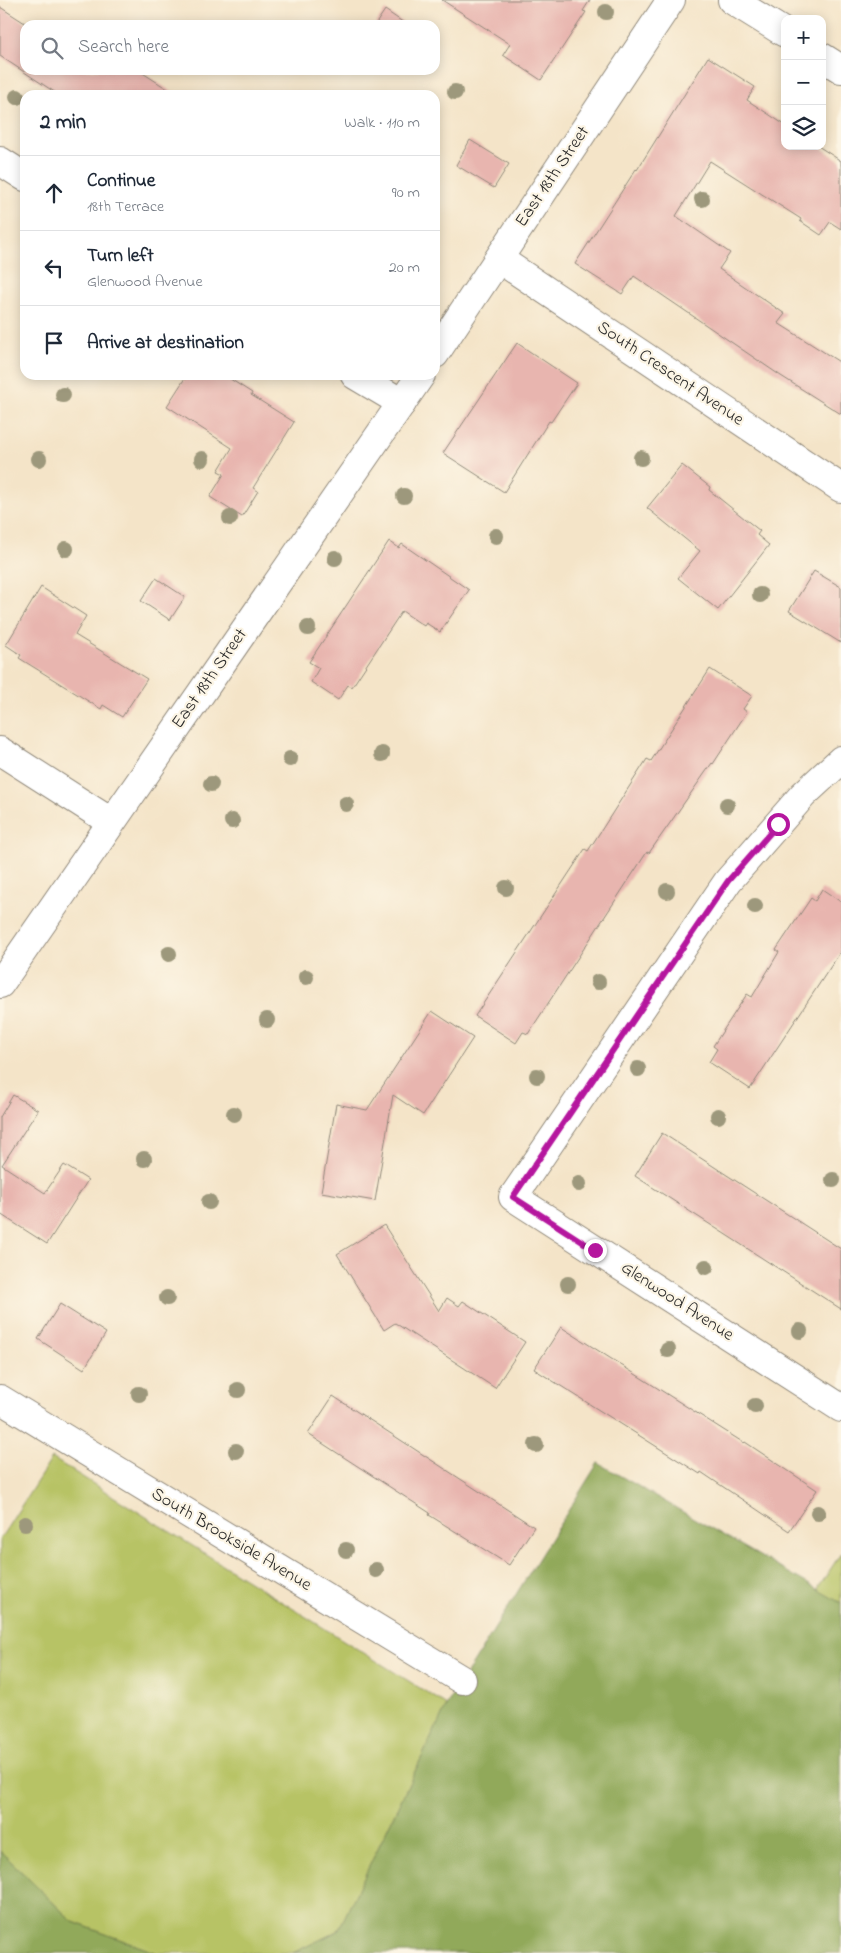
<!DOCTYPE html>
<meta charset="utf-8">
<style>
:root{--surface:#fff;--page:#f6f6f7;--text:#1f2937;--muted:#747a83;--line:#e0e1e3}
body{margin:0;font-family:"Indie Flower",sans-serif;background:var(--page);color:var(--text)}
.controls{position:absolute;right:15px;top:15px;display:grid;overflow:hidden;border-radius:10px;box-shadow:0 2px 12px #0003}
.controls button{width:45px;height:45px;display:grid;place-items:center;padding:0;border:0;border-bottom:1px solid var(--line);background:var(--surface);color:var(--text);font:25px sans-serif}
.stop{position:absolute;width:15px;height:15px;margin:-11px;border:4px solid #b5179e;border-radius:50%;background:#fff}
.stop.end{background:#b5179e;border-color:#fff;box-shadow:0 1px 5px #0008}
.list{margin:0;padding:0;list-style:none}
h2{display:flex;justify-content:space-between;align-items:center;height:65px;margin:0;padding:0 20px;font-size:21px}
h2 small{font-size:16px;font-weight:400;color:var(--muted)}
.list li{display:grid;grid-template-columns:32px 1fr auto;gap:15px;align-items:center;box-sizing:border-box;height:75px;padding:0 20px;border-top:1px solid var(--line)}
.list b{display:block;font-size:19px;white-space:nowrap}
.list p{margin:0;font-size:16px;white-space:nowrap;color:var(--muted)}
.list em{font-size:16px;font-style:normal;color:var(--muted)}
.icon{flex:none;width:28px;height:28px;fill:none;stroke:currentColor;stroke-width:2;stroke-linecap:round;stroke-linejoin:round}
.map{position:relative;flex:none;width:841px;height:1953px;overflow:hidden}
.search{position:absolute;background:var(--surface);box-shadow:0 2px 12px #0003;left:20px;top:20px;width:420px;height:55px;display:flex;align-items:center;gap:12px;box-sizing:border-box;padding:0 18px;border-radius:15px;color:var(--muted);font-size:19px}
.panel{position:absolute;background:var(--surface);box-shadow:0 2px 12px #0003;left:20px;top:90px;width:420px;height:290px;border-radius:15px}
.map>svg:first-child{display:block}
.green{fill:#b7c365;stroke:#717748}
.forest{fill:#91a95a;stroke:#5e6a42}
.building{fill:#e8b5af}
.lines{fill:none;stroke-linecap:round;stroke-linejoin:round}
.street-casing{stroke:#90887a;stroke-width:30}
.street{stroke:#fff;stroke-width:28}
.tree{fill:#9d987b}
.route{stroke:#b5179e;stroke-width:6}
.labels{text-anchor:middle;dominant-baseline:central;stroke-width:4.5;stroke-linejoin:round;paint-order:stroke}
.street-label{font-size:18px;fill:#2b2b2b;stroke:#fcf5e5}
</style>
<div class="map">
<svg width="841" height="1953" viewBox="0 0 841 1953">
<rect width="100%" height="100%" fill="#fcf5e5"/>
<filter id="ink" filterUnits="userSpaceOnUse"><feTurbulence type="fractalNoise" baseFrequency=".02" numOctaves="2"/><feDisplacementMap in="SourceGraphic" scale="10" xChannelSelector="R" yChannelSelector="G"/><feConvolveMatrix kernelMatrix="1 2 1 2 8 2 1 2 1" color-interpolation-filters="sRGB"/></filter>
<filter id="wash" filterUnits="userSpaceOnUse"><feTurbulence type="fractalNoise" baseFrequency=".0096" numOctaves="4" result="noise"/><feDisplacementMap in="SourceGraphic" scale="20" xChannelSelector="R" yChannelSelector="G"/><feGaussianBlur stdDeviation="1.12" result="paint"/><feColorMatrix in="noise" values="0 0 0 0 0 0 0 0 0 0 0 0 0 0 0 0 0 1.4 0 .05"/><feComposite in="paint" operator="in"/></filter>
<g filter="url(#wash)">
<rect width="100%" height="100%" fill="#f4e4c8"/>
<!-- green -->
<g class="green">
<path d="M52,1458L447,1705L338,1931L293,1953H157L73,1922L0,1851V1539Z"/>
<path d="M841,1553V1603L817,1590Z"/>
</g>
<!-- forest -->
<g class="forest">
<path d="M598,1463L841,1603V1953H293L338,1931L447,1705Z"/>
<path d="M0,1851L73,1922L157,1953H0Z"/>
</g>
<g id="blocks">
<!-- building -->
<g class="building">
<path d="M442,0H590L583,11L586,12L541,80L503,55L510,44Z"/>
<path d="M0,7L28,25H25V70H138L177,95H59L0,56Z"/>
<path d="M385,10L407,25H375Z"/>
<path d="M708,57L755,87L747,100L785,125V146H818L841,161V229L830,222L821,235L800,221L801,219L710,161L676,216L730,253L719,269L785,314L778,323L841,363V414L781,376L634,276L622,294L575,264L636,169L637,170Z"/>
<path d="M470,140L509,164L494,188L456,165Z"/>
<path d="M517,343L577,383L551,422L549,421L504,492L443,453Z"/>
<path d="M187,375H224L252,393L251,395L294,422L253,488L258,491L242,517L210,497L224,474L218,471L232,448L167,406Z"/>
<path d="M682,465L710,487L709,490L760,531L757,535L769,545L718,610L678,578L700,551L647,508Z"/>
<path d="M389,541L399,548L402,544L469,590L440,632L426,623L424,626L402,611L352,687L348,685L338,700L311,682L319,668L309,662Z"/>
<path d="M814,571L841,587V643L789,611Z"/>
<path d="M156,578L185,597L170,620L141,601Z"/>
<path d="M41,587L86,616L75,635L147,679L122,717L103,705L101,709L19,658L21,655L6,645Z"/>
<path d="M710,669L752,696L743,709L747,712L713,764L712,763L649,853L647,852L528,1034L523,1032L516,1043L475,1016L585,849L588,851L647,759L651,761Z"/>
<path d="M822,889L841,902V951L750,1089L709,1062L717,1049L713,1046L747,994L752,997L779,952L776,950L811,898L815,901Z"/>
<path d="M432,1011L473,1038L423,1115L393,1095L375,1201L321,1192L336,1104L367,1110Z"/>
<path d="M13,1095L38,1110L2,1165L45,1193L64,1165L88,1180L47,1244L0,1214V1117Z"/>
<path d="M662,1133L841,1249V1309L635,1176Z"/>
<path d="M384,1225L439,1311L447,1298L459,1306L463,1301L525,1342L495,1388L395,1323L384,1330L337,1254Z"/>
<path d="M60,1304L106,1333L84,1369L38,1339Z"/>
<path d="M561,1327L744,1443L745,1442L817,1490L789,1531L701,1472L700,1474L534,1369Z"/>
<path d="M333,1396L534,1527L509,1565L429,1515L430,1513L308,1434Z"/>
</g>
</g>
</g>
<g filter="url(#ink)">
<use href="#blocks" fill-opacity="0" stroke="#90887a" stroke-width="1"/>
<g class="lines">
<!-- street casing -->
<g class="street-casing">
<g id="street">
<path d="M732,0L785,33"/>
<path d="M822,57L841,69"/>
<path d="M0,161L25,177"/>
<path d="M499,259L841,488"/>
<path d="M435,354L671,0"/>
<path d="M355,375L402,403"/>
<path d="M0,751L111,822"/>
<path d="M841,760L803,795L728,881L513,1197L841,1408"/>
<path d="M0,984L421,375"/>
<path d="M0,1399L462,1680"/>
</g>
</g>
<!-- street -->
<use href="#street" class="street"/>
</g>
<!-- trees -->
<g class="tree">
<circle cx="606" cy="12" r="8"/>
<circle cx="455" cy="92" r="8"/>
<circle cx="17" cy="97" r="8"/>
<circle cx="702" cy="199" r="8"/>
<circle cx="63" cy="395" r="8"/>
<circle cx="641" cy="458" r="8"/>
<circle cx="39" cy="459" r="8"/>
<circle cx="202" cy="459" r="8"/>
<circle cx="404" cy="496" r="8"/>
<circle cx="230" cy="518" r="8"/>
<circle cx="496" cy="536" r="8"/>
<circle cx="66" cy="549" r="8"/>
<circle cx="335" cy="558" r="8"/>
<circle cx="760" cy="595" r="8"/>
<circle cx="308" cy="628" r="8"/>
<circle cx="382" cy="754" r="8"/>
<circle cx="290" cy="759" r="8"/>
<circle cx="211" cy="784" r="8"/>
<circle cx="346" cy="804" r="8"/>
<circle cx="727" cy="805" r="8"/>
<circle cx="232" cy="821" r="8"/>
<circle cx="506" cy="888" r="8"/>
<circle cx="667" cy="891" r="8"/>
<circle cx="755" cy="906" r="8"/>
<circle cx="169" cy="954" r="8"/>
<circle cx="306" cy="977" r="8"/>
<circle cx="598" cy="982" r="8"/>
<circle cx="267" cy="1020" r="8"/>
<circle cx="638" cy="1069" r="8"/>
<circle cx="537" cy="1076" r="8"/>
<circle cx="234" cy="1114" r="8"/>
<circle cx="718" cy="1116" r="8"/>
<circle cx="144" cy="1159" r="8"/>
<circle cx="833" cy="1180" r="8"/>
<circle cx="579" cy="1184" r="8"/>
<circle cx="209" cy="1202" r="8"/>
<circle cx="706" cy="1267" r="8"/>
<circle cx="568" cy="1284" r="8"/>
<circle cx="167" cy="1298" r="8"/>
<circle cx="800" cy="1331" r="8"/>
<circle cx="668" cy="1350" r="8"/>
<circle cx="238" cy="1390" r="8"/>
<circle cx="139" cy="1394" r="8"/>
<circle cx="755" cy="1406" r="8"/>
<circle cx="536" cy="1445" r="8"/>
<circle cx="236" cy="1451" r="8"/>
<circle cx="818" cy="1513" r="8"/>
<circle cx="25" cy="1524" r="8"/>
<circle cx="346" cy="1550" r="8"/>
<circle cx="376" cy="1570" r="8"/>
</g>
</g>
<g class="lines" filter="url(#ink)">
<!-- route -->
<path class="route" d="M595,1250L513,1197L728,881L778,824"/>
</g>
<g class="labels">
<!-- street labels -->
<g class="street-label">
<text transform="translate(553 177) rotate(-56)">East 18th Street</text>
<text transform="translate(670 374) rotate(34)">South Crescent Avenue</text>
<text transform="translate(210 679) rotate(-55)">East 18th Street</text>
<text transform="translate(677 1302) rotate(33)">Glenwood Avenue</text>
<text transform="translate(231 1540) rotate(31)">South Brookside Avenue</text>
</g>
</g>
</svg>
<div class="controls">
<button>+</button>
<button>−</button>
<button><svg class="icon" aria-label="layers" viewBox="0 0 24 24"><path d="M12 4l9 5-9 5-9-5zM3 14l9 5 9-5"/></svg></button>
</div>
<div class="stop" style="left:778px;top:824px"></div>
<div class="stop end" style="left:595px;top:1250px"></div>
<div class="search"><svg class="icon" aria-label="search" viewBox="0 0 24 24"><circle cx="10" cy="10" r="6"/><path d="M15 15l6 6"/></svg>Search here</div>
<section class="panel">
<h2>2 min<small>Walk · 110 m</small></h2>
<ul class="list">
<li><svg class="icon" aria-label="ahead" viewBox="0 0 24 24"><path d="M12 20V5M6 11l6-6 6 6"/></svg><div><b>Continue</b><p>18th Terrace</p></div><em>90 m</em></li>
<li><svg class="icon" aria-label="left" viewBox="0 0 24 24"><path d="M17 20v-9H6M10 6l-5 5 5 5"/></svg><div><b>Turn left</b><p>Glenwood Avenue</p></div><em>20 m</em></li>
<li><svg class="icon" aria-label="arrive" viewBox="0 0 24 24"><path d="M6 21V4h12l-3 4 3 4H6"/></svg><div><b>Arrive at destination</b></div></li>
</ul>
</section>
</div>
